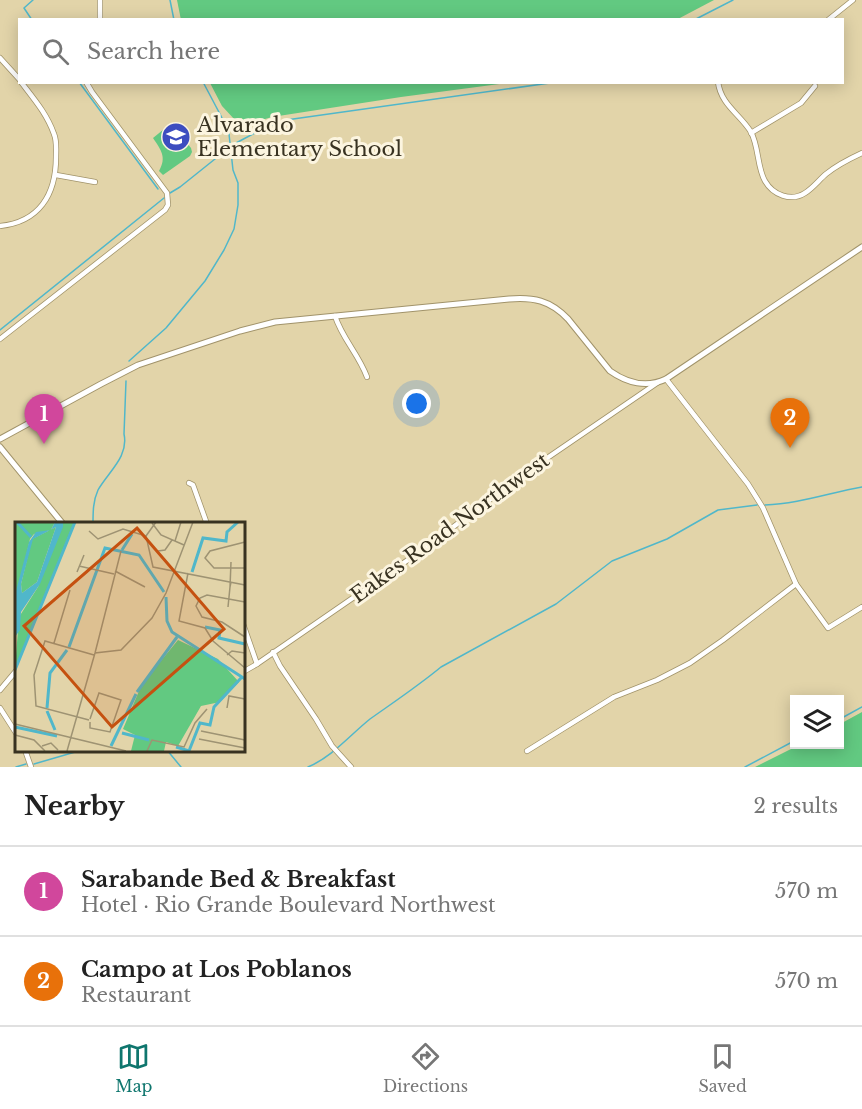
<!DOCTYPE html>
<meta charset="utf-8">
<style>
:root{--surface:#fff;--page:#f6f6f6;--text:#222;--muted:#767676;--line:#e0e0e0;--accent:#0f766e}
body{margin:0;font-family:"Libre Baskerville",serif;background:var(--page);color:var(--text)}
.controls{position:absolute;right:18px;bottom:18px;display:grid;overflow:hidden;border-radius:0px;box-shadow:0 3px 15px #0003}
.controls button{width:54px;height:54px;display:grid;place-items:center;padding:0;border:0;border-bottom:2px solid var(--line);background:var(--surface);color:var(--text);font:30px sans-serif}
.you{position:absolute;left:417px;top:404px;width:21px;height:21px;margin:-15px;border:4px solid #fff;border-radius:50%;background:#1a73e8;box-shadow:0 0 0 9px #1a73e833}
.badge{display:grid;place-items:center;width:39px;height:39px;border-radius:50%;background:var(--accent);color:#fff;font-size:20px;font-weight:700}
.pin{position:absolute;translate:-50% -50px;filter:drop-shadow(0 2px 3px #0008)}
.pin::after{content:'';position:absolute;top:32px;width:21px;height:18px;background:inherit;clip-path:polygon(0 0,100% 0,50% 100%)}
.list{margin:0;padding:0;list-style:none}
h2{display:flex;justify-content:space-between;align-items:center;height:78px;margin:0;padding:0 24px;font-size:26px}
h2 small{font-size:20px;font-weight:400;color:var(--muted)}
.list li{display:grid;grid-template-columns:39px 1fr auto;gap:18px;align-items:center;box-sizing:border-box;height:90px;padding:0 24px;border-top:2px solid var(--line)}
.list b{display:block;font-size:22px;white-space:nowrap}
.list p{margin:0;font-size:20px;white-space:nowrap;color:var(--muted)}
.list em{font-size:20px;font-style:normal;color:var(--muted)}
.icon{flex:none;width:33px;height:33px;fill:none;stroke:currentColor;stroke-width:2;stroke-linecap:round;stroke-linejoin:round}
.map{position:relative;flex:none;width:862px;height:767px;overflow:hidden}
.search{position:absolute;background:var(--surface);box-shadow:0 3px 15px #0003;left:18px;right:18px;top:18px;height:66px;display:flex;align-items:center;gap:15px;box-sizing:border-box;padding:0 21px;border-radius:0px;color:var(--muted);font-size:22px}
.sheet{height:258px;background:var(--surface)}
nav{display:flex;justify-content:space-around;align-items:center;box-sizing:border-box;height:84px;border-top:2px solid var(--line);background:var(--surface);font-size:16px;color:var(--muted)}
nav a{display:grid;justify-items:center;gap:3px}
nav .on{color:var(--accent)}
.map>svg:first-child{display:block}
.green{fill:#62c981}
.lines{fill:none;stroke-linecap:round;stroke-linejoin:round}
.stream{stroke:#50b7ca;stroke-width:1.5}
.minor-casing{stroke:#a1936a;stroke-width:6}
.tertiary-casing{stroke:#a1936a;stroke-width:7}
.minor{stroke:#fff;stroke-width:4.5}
.tertiary{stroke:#fff;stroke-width:5}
.labels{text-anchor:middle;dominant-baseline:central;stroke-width:6;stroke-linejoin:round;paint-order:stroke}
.poi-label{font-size:21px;fill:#383221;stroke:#fcf5e0;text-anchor:start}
.street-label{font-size:21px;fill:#383221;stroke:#fcf5e0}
.inset-river{fill:none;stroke:#50b7ca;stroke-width:3}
.inset-road{fill:none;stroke:#9e9373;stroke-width:1.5}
.view{fill:#c55110;fill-opacity:0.15;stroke:#c55110;stroke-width:3}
.inset-edge{fill:none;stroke:#383221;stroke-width:3}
</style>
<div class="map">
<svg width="862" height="767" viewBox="0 0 862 767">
<rect width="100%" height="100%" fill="#e2d4a9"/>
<!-- green -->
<g class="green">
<path d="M177,0H714L676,20H181Z"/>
<path d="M210,83H507L401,97L272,117L244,125L242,118L235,120L222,106Z"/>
<path d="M169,125L174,127L191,148L192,152L190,156L163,175L159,171C167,157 161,150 153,138Z"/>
<path d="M862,712V767H755L799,745L840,744V724Z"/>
</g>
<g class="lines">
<!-- stream -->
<g class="stream">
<path d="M170,0L174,20"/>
<path d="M32,20L24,8L33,0"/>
<path d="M694,20L733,0"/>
<path d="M79,82L158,189"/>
<path d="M236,143L264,128L286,120L557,82"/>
<path d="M170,193L180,187L225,151"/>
<path d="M0,330L164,198"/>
<path d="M129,361L166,328L205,281L224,250L234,229L238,205V183L233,170L229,134L221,116L203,82"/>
<path d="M765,505C798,504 829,493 862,487"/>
<path d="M93,524C93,512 93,501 98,490C108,472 129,457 124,434L126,381"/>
<path d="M840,719L862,707"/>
<path d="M167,750L181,767"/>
<path d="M34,764L82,750"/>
<path d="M16,767L26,764"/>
<path d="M308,767C332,757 350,735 370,719C394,702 418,686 441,667L556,604L612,561L667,539L718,510L757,505"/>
<path d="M745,767L794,741"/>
</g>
<!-- minor casing -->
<g class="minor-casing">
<g id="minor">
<path d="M100,0V20"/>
<path d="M828,20L853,0"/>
<path d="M0,58L20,80"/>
<path d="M718,82C721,105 740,114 751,132C759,147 757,167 765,181C773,195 791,202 805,193C813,188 819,180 826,174C837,165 849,159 862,153"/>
<path d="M751,133L801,103L815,86"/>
<path d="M56,175L95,182"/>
<path d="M0,226C39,222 56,195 56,157C56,150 57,141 54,134C47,114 34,99 21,82"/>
<path d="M335,316C342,338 359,355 367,377"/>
<path d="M0,339L165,210L168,205L167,193L92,92L86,82"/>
<path d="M666,379L748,484L763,508L796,584L828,628L862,607"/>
<path d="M189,483L193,485L207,524"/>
<path d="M243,624L257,664"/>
<path d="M273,652L280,666L316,719L332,746L351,767"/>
<path d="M243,672L257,664L418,553L534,467L657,383"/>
<path d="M0,690L16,671"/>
<path d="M0,708L16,733"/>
<path d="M25,750L31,767"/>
<path d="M527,751L614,697L657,680L690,663L723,640L796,584"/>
</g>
</g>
<!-- tertiary casing -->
<g class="tertiary-casing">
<g id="tertiary">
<path d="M0,439L101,384L138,365L240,331L275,322L509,299C533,297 550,300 568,319L610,371C627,383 647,388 666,379L862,247"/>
<path d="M0,447L63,524"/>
</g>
</g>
<!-- minor -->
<use href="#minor" class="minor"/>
<!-- tertiary -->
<use href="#tertiary" class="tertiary"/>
</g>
<!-- icons -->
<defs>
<g id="school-disc" transform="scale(1.5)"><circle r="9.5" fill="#3c4dc0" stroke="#fcf5e0"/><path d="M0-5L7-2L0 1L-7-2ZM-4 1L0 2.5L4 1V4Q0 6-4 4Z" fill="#fff"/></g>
</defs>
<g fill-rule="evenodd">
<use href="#school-disc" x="176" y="137"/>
</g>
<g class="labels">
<!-- poi labels -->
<g class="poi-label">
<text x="197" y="125">Alvarado<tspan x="197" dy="24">Elementary School</tspan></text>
</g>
<!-- street labels -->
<g class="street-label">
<text transform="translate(450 528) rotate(-36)">Eakes Road Northwest</text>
</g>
</g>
<!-- overview -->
<g transform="translate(15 522)">
<rect width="230" height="230" fill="#e2d4a9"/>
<path d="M0,0H40L36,8L19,12L15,17L0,82ZM48,0H59L0,146L4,95L23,65ZM41,5L22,60L7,71L6,62L17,17ZM163,118L203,137L224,160L205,180L186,184L163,224L151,220L149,229H116L120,213L108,207L127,162Z" fill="#62c981"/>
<path d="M40,0H48V5L25,62L6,90L5,108L0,115L1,69L14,20L21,10L36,8ZM41,5L22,60L7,71L6,62L18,17Z" fill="#50b7ca" fill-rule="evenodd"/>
<path class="inset-river" d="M2,0L16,15M107,28L117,12M177,50L188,16L211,19L212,10L223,0M151,75L152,99L157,110L230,157M190,105L205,108L204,116L230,122M54,125L90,26L124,33L149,70M0,148L60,0M122,170L162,115M32,186L35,151L52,128M32,189L40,208M0,205L42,214M107,211L134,218M96,224L121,172M161,225L174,229L185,201L195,203L199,185L226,156"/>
<path class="inset-road" d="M141,0L131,14L138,45L230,63M137,1L146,13L169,23M74,9L83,17L108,7L131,14M160,19L166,0M230,20L195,29L190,36L199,46H230M143,29L150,28L157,18M64,44L99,52M100,49L130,65M62,50L69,33M173,51L164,99L190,106L198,119L230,146M216,60L215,65L216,40M230,80L192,73L185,76L181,84L187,95L207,100L230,115M213,85L215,65M39,121L55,68M80,131L106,29M212,133L217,129L230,131M212,186L214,174L230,177M74,198L21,184L19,153L30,119L79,133M75,200V206L95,210L106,178L84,171L75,197M0,202L111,229M186,209L230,218M0,213L19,218L30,229M184,217L230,226M27,224L36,221L43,228M52,229L80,131L106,128L137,96L151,71L178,0M132,229L137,218L169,225L180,201L192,187"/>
<path class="view" d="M122,6L209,107L97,205L9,104Z"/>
<rect width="230" height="230" class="inset-edge"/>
</g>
</svg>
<div class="controls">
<button><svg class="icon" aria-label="layers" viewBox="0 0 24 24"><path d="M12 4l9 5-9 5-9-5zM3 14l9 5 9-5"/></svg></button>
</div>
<div class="you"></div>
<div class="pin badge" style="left:44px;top:444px;background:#d1479c">1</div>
<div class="pin badge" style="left:790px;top:448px;background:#e8710a">2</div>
<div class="search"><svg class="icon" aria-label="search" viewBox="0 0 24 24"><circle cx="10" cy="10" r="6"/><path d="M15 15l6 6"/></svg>Search here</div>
</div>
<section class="sheet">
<h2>Nearby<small>2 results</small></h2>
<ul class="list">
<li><span class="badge" style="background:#d1479c">1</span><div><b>Sarabande Bed &amp; Breakfast</b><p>Hotel · Rio Grande Boulevard Northwest</p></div><em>570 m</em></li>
<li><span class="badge" style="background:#e8710a">2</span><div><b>Campo at Los Poblanos</b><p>Restaurant</p></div><em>570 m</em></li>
</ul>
</section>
<nav>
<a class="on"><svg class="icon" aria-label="map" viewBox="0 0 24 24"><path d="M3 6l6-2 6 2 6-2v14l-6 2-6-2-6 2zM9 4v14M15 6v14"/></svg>Map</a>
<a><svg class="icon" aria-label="directions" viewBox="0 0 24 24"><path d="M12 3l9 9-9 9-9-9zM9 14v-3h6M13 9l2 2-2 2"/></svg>Directions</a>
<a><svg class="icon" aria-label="saved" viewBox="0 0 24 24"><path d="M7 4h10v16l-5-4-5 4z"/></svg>Saved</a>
</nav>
